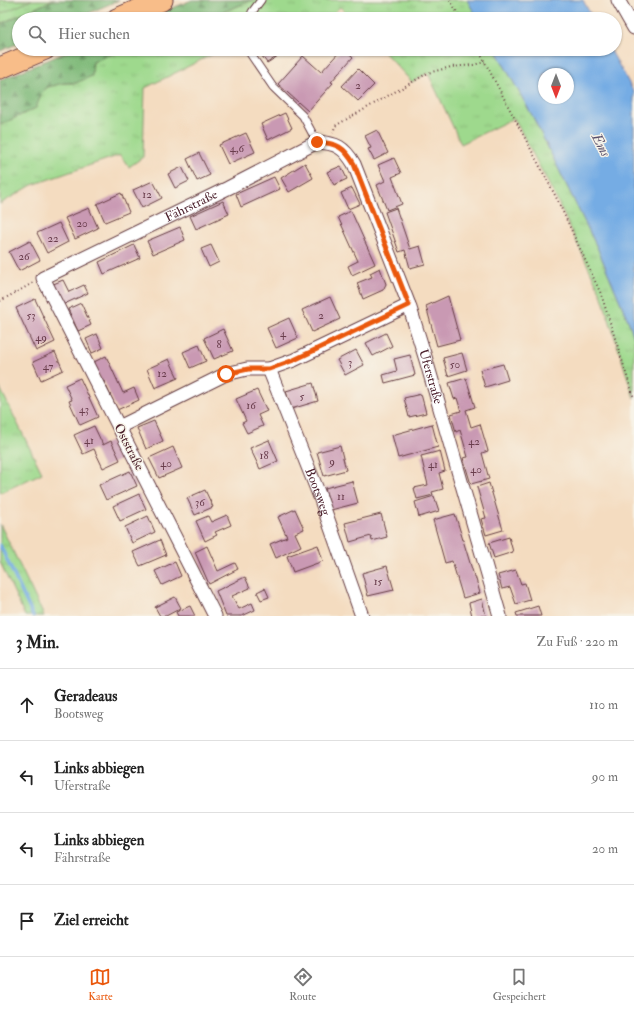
<!DOCTYPE html>
<html lang="de">
<meta charset="utf-8">
<style>
:root{--surface:#fff;--page:#f2f2f2;--text:#222;--muted:#767676;--line:#e0e0e0;--accent:#ea580c}
body{margin:0;font-family:"IM FELL Double Pica",serif;background:var(--page);color:var(--text)}
.compass{position:absolute;left:538px;top:68px;width:36px;height:36px;border-radius:50%;background:var(--surface);box-shadow:0 1px 3px #0004;rotate:180deg}
.stop{position:absolute;width:12px;height:12px;margin:-9px;border:3px solid #ea580c;border-radius:50%;background:#fff}
.stop.end{background:#ea580c;border-color:#fff;box-shadow:0 1px 4px #0008}
.list{margin:0;padding:0;list-style:none}
h2{display:flex;justify-content:space-between;align-items:center;height:52px;margin:0;padding:0 16px;font-size:17px}
h2 small{font-size:13px;font-weight:400;color:var(--muted)}
.list li{display:grid;grid-template-columns:26px 1fr auto;gap:12px;align-items:center;box-sizing:border-box;height:72px;padding:0 16px;border-top:1px solid var(--line)}
.list b{display:block;font-size:15px;white-space:nowrap}
.list p{margin:0;font-size:13px;white-space:nowrap;color:var(--muted)}
.list em{font-size:13px;font-style:normal;color:var(--muted)}
.icon{flex:none;width:22px;height:22px;fill:none;stroke:currentColor;stroke-width:2;stroke-linecap:round;stroke-linejoin:round}
.map{position:relative;flex:none;width:634px;height:616px;overflow:hidden}
.search{position:absolute;background:var(--surface);box-shadow:0 1px 3px #0004;left:12px;right:12px;top:12px;height:44px;display:flex;align-items:center;gap:10px;box-sizing:border-box;padding:0 14px;border-radius:22px;color:var(--muted);font-size:15px}
.sheet{height:340px;background:var(--surface)}
nav{display:flex;justify-content:space-around;align-items:center;box-sizing:border-box;height:56px;border-top:1px solid var(--line);background:var(--surface);font-size:11px;color:var(--muted)}
nav a{display:grid;justify-items:center;gap:2px}
nav .on{color:var(--accent)}
.map>svg:first-child{display:block}
.grass{fill:url(#grass-tufts);stroke:#747c5c}
.forest{fill:url(#forest-firs);stroke:#646c52}
.wetland{fill:url(#wetland-marsh);stroke:#747c5c}
.water{fill:#75ace4;stroke:#606688;fill-rule:evenodd}
.lines{fill:none;stroke-linecap:round;stroke-linejoin:round}
.stream{stroke:#75ace4;stroke-width:3.5}
.building{fill:#c999b3}
.service-casing{stroke:#643b41;stroke-width:9}
.minor-casing{stroke:#643b41;stroke-width:15}
.primary-casing{stroke:#643b41;stroke-width:23}
.path{stroke:#643b41;stroke-width:2;stroke-dasharray:1 3;stroke-linecap:butt}
.service{stroke:#fff;stroke-width:7}
.minor{stroke:#fff;stroke-width:13}
.primary{stroke:#f8bd89;stroke-width:21}
.route{stroke:#ea580c;stroke-width:5}
.labels{text-anchor:middle;dominant-baseline:central;stroke-width:3;stroke-linejoin:round;paint-order:stroke}
.number-label{font-size:11px;fill:#6a3e4d}
.street-label{font-size:13px;fill:#4a1f2b;stroke:#f7f3e8}
.water-label{font-size:14px;font-style:italic;fill:#59506c;stroke:#f7f3e8}
</style>
<div class="map">
<svg width="634" height="616" viewBox="0 0 634 616">
<defs>
<pattern id="grass-tufts" width="24" height="20" patternUnits="userSpaceOnUse"><rect width="24" height="20" fill="#9ed98d"/><path d="M3 7l-1-3M5 7V3M7 7l1-3M15 17l-1-3M17 17v-4M19 17l1-3" fill="none" stroke="#8aba7a"/></pattern>
<pattern id="forest-firs" width="22" height="20" patternUnits="userSpaceOnUse"><rect width="22" height="20" fill="#7eb978"/><path d="M5 1l3.5 6h-7zM16 11l3.5 6h-7z" fill="#699663"/></pattern>
<pattern id="wetland-marsh" width="20" height="14" patternUnits="userSpaceOnUse"><rect width="20" height="14" fill="#9ed98d"/><path d="M1 5h8M5 5V1M11 12h8M15 12V8" fill="none" stroke="#8aba7a"/></pattern>
</defs>
<rect width="100%" height="100%" fill="#f7f3e8"/>
<filter id="ink" filterUnits="userSpaceOnUse"><feTurbulence type="fractalNoise" baseFrequency=".025" numOctaves="2"/><feDisplacementMap in="SourceGraphic" scale="8" xChannelSelector="R" yChannelSelector="G"/><feConvolveMatrix kernelMatrix="1 2 1 2 8 2 1 2 1" color-interpolation-filters="sRGB"/></filter>
<filter id="wash" filterUnits="userSpaceOnUse"><feTurbulence type="fractalNoise" baseFrequency=".012" numOctaves="4" result="noise"/><feDisplacementMap in="SourceGraphic" scale="16" xChannelSelector="R" yChannelSelector="G"/><feGaussianBlur stdDeviation="0.9" result="paint"/><feColorMatrix in="noise" values="0 0 0 0 0 0 0 0 0 0 0 0 0 0 0 0 0 1.4 0 .05"/><feComposite in="paint" operator="in"/></filter>
<g filter="url(#wash)">
<rect width="100%" height="100%" fill="#f4dcc0"/>
<!-- grass -->
<g class="grass">
<path d="M0,0H53L0,24Z"/>
<path d="M253,0H467L478,19H352L340,7L328,19H290L287,16L282,19H202L223,12Z"/>
<path d="M122,49H223L145,88L143,157L129,167L120,155L32,185L0,204V125L35,108C37,104 39,97 41,93C48,83 65,83 76,83L93,62Z"/>
<path d="M381,49H495L533,117L597,247L630,325L634,338V398L601,294L556,198L514,118L461,144L428,73L412,82Z"/>
<path d="M0,388L42,473L0,493Z"/>
<path d="M0,524L44,616H25L0,562Z"/>
</g>
<!-- forest -->
<g class="forest">
<path d="M53,0H119L75,19H19V43L0,51V24Z"/>
<path d="M192,0H253L223,12L202,19H146Z"/>
<path d="M74,49H122L93,62L92,76L76,83H64L48,87L42,92L36,108L0,125V80Z"/>
</g>
<!-- wetland -->
<path class="wetland" d="M0,0H32L0,14Z"/>
<!-- water -->
<g class="water">
<path d="M467,0H583L593,19H478Z"/>
<path d="M495,49H610L634,92V338L630,325L597,247L533,117ZM544,74H568V98H544Z"/>
</g>
<g class="lines">
<!-- stream -->
<path class="stream" d="M0,545L33,616"/>
</g>
<g id="blocks">
<!-- building -->
<g class="building">
<path d="M257,49H289L267,63Z"/>
<path d="M342,49H344L353,57L331,82L333,83L308,111L278,84L303,56L321,72Z"/>
<path d="M358,69L374,85L358,101L342,86Z"/>
<path d="M285,113L292,128L268,140L261,124Z"/>
<path d="M377,130L388,153L374,160L368,149L371,148L365,136Z"/>
<path d="M246,133L255,152L228,164L219,145Z"/>
<path d="M199,153L210,175L197,181L187,159Z"/>
<path d="M394,158L401,173L392,177L402,204L387,210L377,185L385,181L378,165Z"/>
<path d="M305,163L313,178L289,192L281,178Z"/>
<path d="M341,166L347,179L334,185L327,172Z"/>
<path d="M182,167L189,181L175,188L168,174Z"/>
<path d="M274,177L280,189L241,207L236,194Z"/>
<path d="M153,181L162,198L142,208L133,190Z"/>
<path d="M352,188L360,204L348,209L341,193Z"/>
<path d="M121,193L129,212L105,222L97,204Z"/>
<path d="M223,201L229,214L196,229L190,216Z"/>
<path d="M89,208L98,228L75,239L65,218Z"/>
<path d="M396,208L410,249L420,246L425,264L410,268L405,250L399,252L385,212Z"/>
<path d="M351,211L375,264L352,275L348,266L358,261L338,217Z"/>
<path d="M59,223L68,242L47,253L37,233Z"/>
<path d="M180,227L185,240L153,254L147,241Z"/>
<path d="M30,241L40,260L19,271L9,252Z"/>
<path d="M134,245L140,258L104,274L99,262Z"/>
<path d="M211,245L219,262L209,267L201,249Z"/>
<path d="M380,268L386,284L383,290L363,299L357,283L372,277L370,273Z"/>
<path d="M63,280L69,292L84,285L88,293L60,306L51,285Z"/>
<path d="M448,296L460,340L437,346L426,306Z"/>
<path d="M330,297L340,319L312,332L302,310Z"/>
<path d="M35,299L55,342L36,351L16,308Z"/>
<path d="M81,303L91,325L78,331L68,309Z"/>
<path d="M289,318L298,338L276,348L267,328Z"/>
<path d="M223,329L233,351L214,359L204,338Z"/>
<path d="M386,333L392,346L373,356L366,343Z"/>
<path d="M97,334L103,348L92,353L86,339Z"/>
<path d="M199,345L206,361L190,368L183,352Z"/>
<path d="M356,350L364,365L345,375L337,360Z"/>
<path d="M55,352L63,370L41,380L33,362Z"/>
<path d="M462,353L467,370L448,376L443,358Z"/>
<path d="M410,355L415,375L385,383L383,375L397,371L394,359Z"/>
<path d="M106,356L123,393L134,388L139,400L117,410L104,381L101,383L92,363Z"/>
<path d="M169,359L178,378L155,388L147,369Z"/>
<path d="M503,364L508,380L485,387L480,370Z"/>
<path d="M80,378L98,417L80,425L69,401L72,400L65,385Z"/>
<path d="M466,378L475,407L466,410L471,427L480,424L488,451L482,453L489,479L471,484L463,458L468,457L460,430L456,432L451,414L461,411L457,398L454,399L449,383Z"/>
<path d="M313,383L318,401L291,409L286,391Z"/>
<path d="M257,390L267,411L258,415L263,426L247,433L242,423L246,421L236,399Z"/>
<path d="M421,394L426,413L409,417L404,398Z"/>
<path d="M154,421L163,441L146,449L137,428Z"/>
<path d="M432,424L438,447L398,458L392,435Z"/>
<path d="M94,426L103,445L111,441L120,460L103,468L94,449L83,454L74,435Z"/>
<path d="M269,440L278,461L260,469L250,448Z"/>
<path d="M340,446L346,470L324,476L317,452Z"/>
<path d="M173,447L182,468L159,478L149,458Z"/>
<path d="M440,451L445,471L439,473L443,489L432,492L433,495L417,499L414,488L428,485L421,456Z"/>
<path d="M130,471L137,486L106,500L99,485Z"/>
<path d="M352,481L358,503L331,510L325,488Z"/>
<path d="M489,483L503,530L486,535L481,519L486,518L477,487Z"/>
<path d="M205,490L213,507L195,515L187,498Z"/>
<path d="M139,494L146,509L120,521L113,506Z"/>
<path d="M434,496L439,511L419,517L415,502Z"/>
<path d="M295,509L304,529L295,533L301,546L276,558L270,544L287,537L278,517Z"/>
<path d="M381,514L387,537L372,541L371,536L350,542L345,523Z"/>
<path d="M455,514L474,576H475L480,593L463,598L452,561L445,563L433,520Z"/>
<path d="M227,515L231,525L215,532L217,535L205,541L196,521L208,516L211,522Z"/>
<path d="M148,516L155,532L132,543L125,527Z"/>
<path d="M509,537L513,552L494,558L489,543Z"/>
<path d="M160,540L166,555L140,566L133,552Z"/>
<path d="M318,545L323,561L293,572L287,556Z"/>
<path d="M207,546L218,571L235,563L238,569L209,584L195,552Z"/>
<path d="M175,562L181,576L162,585L155,571Z"/>
<path d="M387,566L394,590L368,596L362,573Z"/>
<path d="M516,570L521,584L525,583L530,600L516,604L510,587L502,589L498,575Z"/>
<path d="M245,577L250,588L232,596L239,609L252,603L255,610L242,616H226L216,591Z"/>
<path d="M265,588L269,597L261,600L257,592Z"/>
<path d="M175,597L181,608L166,616H160L155,607Z"/>
<path d="M482,599L486,616H472L469,603Z"/>
<path d="M190,606L195,616H178L176,612Z"/>
<path d="M538,606L541,616H517L516,613Z"/>
</g>
</g>
</g>
<g filter="url(#ink)">
<use href="#blocks" fill-opacity="0" stroke="#643b41" stroke-width="1"/>
<g class="lines">
<!-- service casing -->
<g class="service-casing">
<g id="service">
<path d="M250,19L252,12L261,0"/>
<path d="M247,49L273,87L303,116L317,142"/>
</g>
</g>
<!-- minor casing -->
<g class="minor-casing">
<g id="minor">
<path d="M618,0L634,28"/>
<path id="s1" d="M269,369L320,497L362,616"/>
<path d="M119,427L226,374L247,369H269L294,360L409,305"/>
<path id="s2" d="M215,616L43,278L228,188L317,142C336,143 344,147 354,164L409,305L426,360L500,616"/>
</g>
</g>
<!-- primary casing -->
<g class="primary-casing">
<g id="primary">
<path d="M117,19L162,0"/>
<path d="M0,68L45,49"/>
</g>
</g>
<!-- path -->
<g class="path">
<path d="M450,0L461,19"/>
<path d="M478,49L556,197L601,294L634,398"/>
<path d="M333,133L335,126L428,73L451,67L473,65L485,62"/>
<path d="M0,301L33,283"/>
</g>
<!-- service -->
<use href="#service" class="service"/>
<!-- minor -->
<use href="#minor" class="minor"/>
<!-- primary -->
<use href="#primary" class="primary"/>
</g>
</g>
<g class="lines" filter="url(#ink)">
<!-- route -->
<path class="route" d="M226,374L248,369H269L294,360L409,305L354,164C344,147 337,143 317,142"/>
</g>
<g class="labels">
<!-- number labels -->
<g class="number-label">
<text x="358" y="85">2</text>
<text x="237" y="148">4,6</text>
<text x="147" y="194">12</text>
<text x="82" y="223">20</text>
<text x="53" y="238">22</text>
<text x="24" y="256">26</text>
<text x="31" y="315">53</text>
<text x="321" y="315">2</text>
<text x="283" y="333">4</text>
<text x="41" y="337">49</text>
<text x="219" y="344">8</text>
<text x="350" y="362">3</text>
<text x="455" y="364">50</text>
<text x="48" y="366">47</text>
<text x="162" y="373">12</text>
<text x="302" y="396">5</text>
<text x="251" y="405">16</text>
<text x="84" y="409">43</text>
<text x="89" y="440">41</text>
<text x="474" y="441">42</text>
<text x="264" y="455">18</text>
<text x="332" y="461">9</text>
<text x="166" y="463">40</text>
<text x="433" y="464">41</text>
<text x="476" y="469">40</text>
<text x="341" y="496">11</text>
<text x="200" y="502">36</text>
<text x="378" y="581">15</text>
</g>
<!-- street labels -->
<g class="street-label">
<text stroke="none"><textPath href="#s2" startOffset="544">Fährstraße</textPath></text>
<text stroke="none"><textPath href="#s2" startOffset="957">Uferstraße</textPath></text>
<text transform="translate(129 447) rotate(63)">Oststraße</text>
<text stroke="none"><textPath href="#s1" startOffset="132">Bootsweg</textPath></text>
</g>
<!-- water labels -->
<g class="water-label">
<text transform="translate(601 145) rotate(62)">Ems</text>
</g>
</g>
</svg>
<svg class="compass" viewBox="-18 -18 36 36"><path d="M0-13l5 13h-10z" fill="#e53935"/><path d="M0 13l5-13h-10z" fill="#767676"/></svg>
<div class="stop" style="left:226px;top:374px"></div>
<div class="stop end" style="left:317px;top:142px"></div>
<div class="search"><svg class="icon" aria-label="search" viewBox="0 0 24 24"><circle cx="10" cy="10" r="6"/><path d="M15 15l6 6"/></svg>Hier suchen</div>
</div>
<section class="sheet">
<h2>3 Min.<small>Zu Fuß · 220 m</small></h2>
<ul class="list">
<li><svg class="icon" aria-label="ahead" viewBox="0 0 24 24"><path d="M12 20V5M6 11l6-6 6 6"/></svg><div><b>Geradeaus</b><p>Bootsweg</p></div><em>110 m</em></li>
<li><svg class="icon" aria-label="left" viewBox="0 0 24 24"><path d="M17 20v-9H6M10 6l-5 5 5 5"/></svg><div><b>Links abbiegen</b><p>Uferstraße</p></div><em>90 m</em></li>
<li><svg class="icon" aria-label="left" viewBox="0 0 24 24"><path d="M17 20v-9H6M10 6l-5 5 5 5"/></svg><div><b>Links abbiegen</b><p>Fährstraße</p></div><em>20 m</em></li>
<li><svg class="icon" aria-label="arrive" viewBox="0 0 24 24"><path d="M6 21V4h12l-3 4 3 4H6"/></svg><div><b>Ziel erreicht</b></div></li>
</ul>
</section>
<nav>
<a class="on"><svg class="icon" aria-label="map" viewBox="0 0 24 24"><path d="M3 6l6-2 6 2 6-2v14l-6 2-6-2-6 2zM9 4v14M15 6v14"/></svg>Karte</a>
<a><svg class="icon" aria-label="directions" viewBox="0 0 24 24"><path d="M12 3l9 9-9 9-9-9zM9 14v-3h6M13 9l2 2-2 2"/></svg>Route</a>
<a><svg class="icon" aria-label="saved" viewBox="0 0 24 24"><path d="M7 4h10v16l-5-4-5 4z"/></svg>Gespeichert</a>
</nav>
